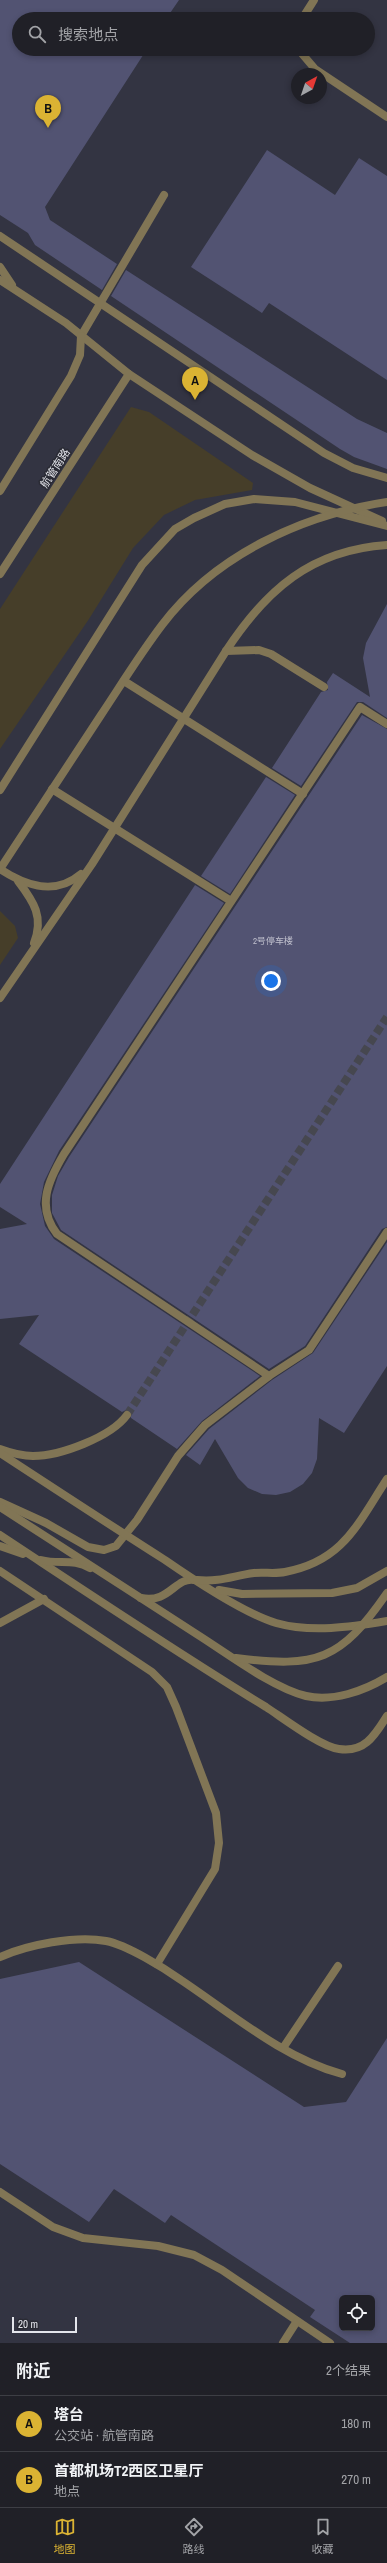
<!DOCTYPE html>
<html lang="zh">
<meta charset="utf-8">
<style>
:root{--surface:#202027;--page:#28282f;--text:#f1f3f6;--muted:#a2a3a7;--line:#3d3e44;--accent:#dbb333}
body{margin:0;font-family:"Archivo Narrow","Noto Sans SC",sans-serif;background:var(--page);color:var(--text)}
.controls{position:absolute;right:12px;bottom:12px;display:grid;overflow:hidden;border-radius:6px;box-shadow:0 2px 6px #0003}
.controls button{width:36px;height:36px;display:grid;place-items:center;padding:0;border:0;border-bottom:1px solid var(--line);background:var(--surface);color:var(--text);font:20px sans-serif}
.compass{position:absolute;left:291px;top:68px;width:36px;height:36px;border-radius:50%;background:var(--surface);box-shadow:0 2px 6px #0003;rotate:40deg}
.scale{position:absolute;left:12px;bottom:10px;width:65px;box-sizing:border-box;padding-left:4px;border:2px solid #e4e5eb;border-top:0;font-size:11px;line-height:14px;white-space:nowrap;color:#e4e5eb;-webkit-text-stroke:3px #2a2b34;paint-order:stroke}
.you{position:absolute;left:271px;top:981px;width:14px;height:14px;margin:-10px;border:3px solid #fff;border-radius:50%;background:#1a73e8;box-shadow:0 0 0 6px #1a73e833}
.badge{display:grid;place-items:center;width:26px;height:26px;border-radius:50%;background:var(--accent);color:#111;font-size:13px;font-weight:700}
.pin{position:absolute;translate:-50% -33px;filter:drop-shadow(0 1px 2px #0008)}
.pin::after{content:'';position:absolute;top:21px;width:14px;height:12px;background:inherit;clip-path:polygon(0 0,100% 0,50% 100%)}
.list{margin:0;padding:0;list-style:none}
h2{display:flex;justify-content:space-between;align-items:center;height:52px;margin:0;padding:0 16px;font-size:17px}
h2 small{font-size:13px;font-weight:400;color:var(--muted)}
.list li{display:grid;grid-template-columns:26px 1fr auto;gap:12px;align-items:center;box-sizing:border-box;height:56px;padding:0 16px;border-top:1px solid var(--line)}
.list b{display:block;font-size:15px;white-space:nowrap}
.list p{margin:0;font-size:13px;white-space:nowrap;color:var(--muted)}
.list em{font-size:13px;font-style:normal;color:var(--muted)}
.icon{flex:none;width:22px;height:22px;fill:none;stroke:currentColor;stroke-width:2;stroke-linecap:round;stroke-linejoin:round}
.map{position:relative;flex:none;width:387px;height:2343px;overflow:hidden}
.search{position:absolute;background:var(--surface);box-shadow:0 2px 6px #0003;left:12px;right:12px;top:12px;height:44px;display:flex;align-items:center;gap:10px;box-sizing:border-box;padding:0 14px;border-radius:22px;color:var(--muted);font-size:15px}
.sheet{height:164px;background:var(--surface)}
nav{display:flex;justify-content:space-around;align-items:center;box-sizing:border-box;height:56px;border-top:1px solid var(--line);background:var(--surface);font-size:11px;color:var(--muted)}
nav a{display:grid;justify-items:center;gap:2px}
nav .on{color:var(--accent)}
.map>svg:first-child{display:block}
.built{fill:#333442;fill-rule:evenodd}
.green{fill:#463e29}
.building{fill:#525372;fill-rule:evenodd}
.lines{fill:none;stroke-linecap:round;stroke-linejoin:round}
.tertiary-tunnel{stroke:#46474f;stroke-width:8;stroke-dasharray:8 4;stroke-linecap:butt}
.service{stroke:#817555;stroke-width:8}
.tertiary{stroke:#817555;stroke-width:8}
.labels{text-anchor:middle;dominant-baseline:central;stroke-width:3;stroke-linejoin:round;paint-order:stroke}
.number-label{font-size:9px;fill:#c0c0cd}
.street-label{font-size:11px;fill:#e4e5eb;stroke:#2a2b34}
</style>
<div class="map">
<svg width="387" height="2343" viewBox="0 0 387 2343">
<rect width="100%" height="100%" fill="#2a2b34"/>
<!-- built -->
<path class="built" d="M0,0H387V2343H0ZM19,19H368V49H19ZM297,74H321V98H297ZM342,2298H372V2328H342Z"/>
<!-- green -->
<g class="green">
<path d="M131,407L149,412L253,483L252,490L195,500L164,515L133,548L89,619L0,749V609Z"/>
<path d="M0,911L15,926L18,938L0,965Z"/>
</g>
<!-- building -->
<g class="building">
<path d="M0,0H179L166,19H19V49H147L45,207L50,220L117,264L102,290L35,245L28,233L0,215Z"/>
<path d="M267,150L335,195L359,158L387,176V380L269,303L262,313L191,267Z"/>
<path d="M126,270L357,419L387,433V469L354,457L340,449L111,296Z"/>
<path d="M387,604V718L363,702H357L301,786L272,768L321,692L328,690L327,682L333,673L370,697L363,658L366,643Z"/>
<path d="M362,715L387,729V1227L382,1229L305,1346L269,1369L61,1230L52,1213V1195L58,1176L69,1157Z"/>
<path d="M266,777L295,795L230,894L201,876Z"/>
<path d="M195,885L224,903L59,1151L44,1182L40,1204L45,1226L54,1239L260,1376L202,1421L177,1449L131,1418L130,1411L126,1410L122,1412L19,1344L39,1315L0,1319V1229L27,1224L0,1207V1184Z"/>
<path d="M387,1242V1366L344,1433L319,1418L317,1459L312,1473L303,1484L290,1492L276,1495L262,1494L248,1488L238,1478L215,1439L200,1465L186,1455L209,1429L272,1380L313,1353Z"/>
<path d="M79,1962L304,2107L346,2102L387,2038V2343H350L310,2317L315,2310L171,2215L165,2223L114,2189L89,2222L0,2164V1979ZM342,2298H372V2328H342Z"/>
</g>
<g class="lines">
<!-- tertiary-tunnel -->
<path class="tertiary-tunnel" d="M127,1415L387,1017"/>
<!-- service -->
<g class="service">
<path d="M302,19L314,0"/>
<path d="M298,49L315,69L387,117"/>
<path d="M81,336L164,195"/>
<path d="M226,651L259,650L271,654L324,687"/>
<path d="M124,681L303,794"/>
<path d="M52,789L231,901"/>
<path d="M269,1376L57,1234C36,1207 48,1181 64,1154L360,707L387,724"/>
<path d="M0,1502L46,1523L88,1547L104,1550L116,1546L137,1520L178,1456L205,1425L269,1376L309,1350L387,1232"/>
<path d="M0,1535C88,1593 176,1652 266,1707C283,1718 321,1747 339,1749C365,1753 375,1735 387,1716"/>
<path d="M0,1546L23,1554"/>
<path d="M41,1560C59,1565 73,1558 90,1568"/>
<path d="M0,1571L152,1672L167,1687L176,1707L216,1813L219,1843L215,1869L157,1964"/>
<path d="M141,1598C169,1604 175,1577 194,1580"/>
<path d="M0,1623L44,1599"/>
<path d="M0,1957C27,1945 76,1935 106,1941C127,1945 164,1968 181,1980C232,2014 283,2058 342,2074"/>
<path d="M283,2048L338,1966"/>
<path d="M0,2192L53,2227L83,2238L158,2246L194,2255L222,2270L330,2343"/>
<path d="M283,2343L297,2321"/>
</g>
<!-- tertiary -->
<g class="tertiary">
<path d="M0,236L324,453L353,468L387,478"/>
<path d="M0,267L12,285"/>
<path d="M0,280L66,323L129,374L252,455L310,488L382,521"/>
<path d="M0,491L71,376L80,355L81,336"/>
<path d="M0,574L129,374"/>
<path d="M0,790L142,565L175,529L194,518L225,504L254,499L295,502L387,526"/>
<path d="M0,869C34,818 67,766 101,715C121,685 140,654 162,625C215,555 302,515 387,502"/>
<path d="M0,869C26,886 55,896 81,874"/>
<path d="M18,881C34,902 44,917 34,943"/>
<path d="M0,998L92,864L226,651C266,590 311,550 387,545"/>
<path d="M0,1449C11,1453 22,1456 33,1456C60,1456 111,1437 127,1415"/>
<path d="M0,1453C55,1489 110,1525 165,1560C194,1580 243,1613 276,1623C311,1633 351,1627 387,1621"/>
<path d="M0,1507C66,1549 132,1592 198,1635C228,1654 273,1688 306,1696C333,1702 364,1691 387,1677"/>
<path d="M197,1580C221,1582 232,1576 254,1573C264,1572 275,1574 285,1572C343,1561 357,1525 387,1479"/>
<path d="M219,1590L242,1594L332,1593L357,1588L387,1571"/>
<path d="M236,1658C317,1668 340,1661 387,1593"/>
</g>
</g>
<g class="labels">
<!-- number labels -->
<g class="number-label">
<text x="273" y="941">2号停车楼</text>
</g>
<!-- street labels -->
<g class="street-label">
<text transform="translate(55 468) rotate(-57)">航管南路</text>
</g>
</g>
</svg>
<div class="controls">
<button><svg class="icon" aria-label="locate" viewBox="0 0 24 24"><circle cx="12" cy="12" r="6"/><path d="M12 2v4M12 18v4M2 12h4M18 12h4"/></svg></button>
</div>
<svg class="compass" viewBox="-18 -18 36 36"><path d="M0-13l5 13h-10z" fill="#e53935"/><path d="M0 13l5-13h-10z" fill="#a2a3a7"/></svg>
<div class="scale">20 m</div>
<div class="you"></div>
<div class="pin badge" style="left:195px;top:400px">A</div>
<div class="pin badge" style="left:48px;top:128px">B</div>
<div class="search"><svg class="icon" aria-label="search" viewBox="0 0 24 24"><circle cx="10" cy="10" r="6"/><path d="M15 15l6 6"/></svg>搜索地点</div>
</div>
<section class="sheet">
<h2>附近<small>2个结果</small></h2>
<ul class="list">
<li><span class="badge">A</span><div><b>塔台</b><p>公交站 · 航管南路</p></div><em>180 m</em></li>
<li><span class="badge">B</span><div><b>首都机场T2西区卫星厅</b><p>地点</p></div><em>270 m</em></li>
</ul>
</section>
<nav>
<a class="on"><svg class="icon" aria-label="map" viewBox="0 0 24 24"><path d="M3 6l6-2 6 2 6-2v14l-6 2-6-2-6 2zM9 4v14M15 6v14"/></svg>地图</a>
<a><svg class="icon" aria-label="directions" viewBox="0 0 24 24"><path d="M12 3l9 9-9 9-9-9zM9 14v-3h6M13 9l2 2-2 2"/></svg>路线</a>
<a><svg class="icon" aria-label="saved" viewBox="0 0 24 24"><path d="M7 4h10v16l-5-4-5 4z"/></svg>收藏</a>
</nav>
